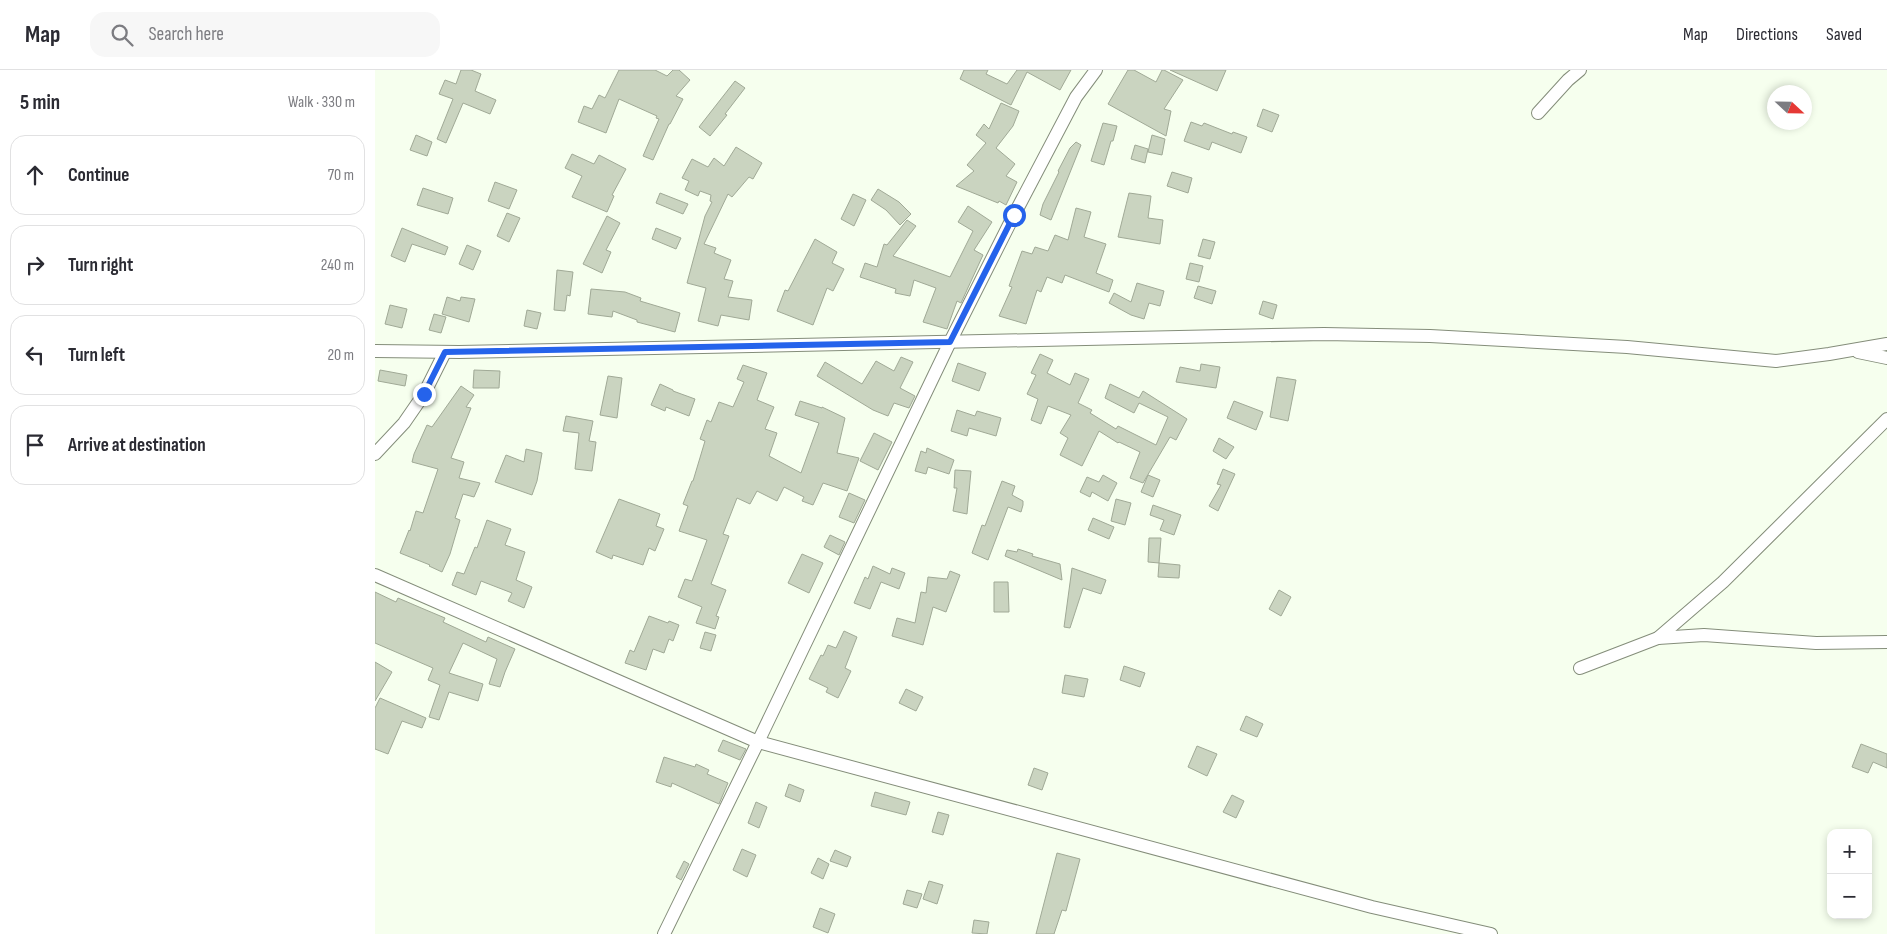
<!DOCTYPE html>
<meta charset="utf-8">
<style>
:root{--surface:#fff;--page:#f7f7f7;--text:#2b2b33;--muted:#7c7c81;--line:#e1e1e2}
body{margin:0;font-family:"Sofia Sans Condensed",sans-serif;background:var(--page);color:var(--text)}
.controls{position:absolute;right:15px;bottom:15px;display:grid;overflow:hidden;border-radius:10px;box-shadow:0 2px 8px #0003}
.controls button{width:45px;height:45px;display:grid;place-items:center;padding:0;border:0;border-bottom:1px solid var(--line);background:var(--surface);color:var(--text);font:25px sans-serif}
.compass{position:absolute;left:1392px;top:15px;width:45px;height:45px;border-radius:50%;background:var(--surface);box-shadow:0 2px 8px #0003;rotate:112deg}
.stop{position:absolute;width:15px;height:15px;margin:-11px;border:4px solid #2563eb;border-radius:50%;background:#fff}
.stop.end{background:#2563eb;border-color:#fff;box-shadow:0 1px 5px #0008}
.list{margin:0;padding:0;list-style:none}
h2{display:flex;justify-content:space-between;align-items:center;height:65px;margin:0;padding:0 20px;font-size:21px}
h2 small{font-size:16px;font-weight:400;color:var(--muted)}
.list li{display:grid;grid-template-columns:32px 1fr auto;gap:15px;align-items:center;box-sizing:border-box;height:80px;margin:0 10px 10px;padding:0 10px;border:1px solid var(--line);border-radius:15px}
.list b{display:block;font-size:19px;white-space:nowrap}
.list em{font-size:16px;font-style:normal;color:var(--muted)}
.icon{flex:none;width:28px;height:28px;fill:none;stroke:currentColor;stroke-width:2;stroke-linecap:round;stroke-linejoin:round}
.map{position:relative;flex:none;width:1512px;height:864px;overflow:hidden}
header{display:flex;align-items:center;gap:30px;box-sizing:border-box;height:70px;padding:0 25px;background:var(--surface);border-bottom:1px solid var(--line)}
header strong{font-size:24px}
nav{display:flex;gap:28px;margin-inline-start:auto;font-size:18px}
.search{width:350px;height:45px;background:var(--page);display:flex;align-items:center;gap:12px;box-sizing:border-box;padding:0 18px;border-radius:15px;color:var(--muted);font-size:19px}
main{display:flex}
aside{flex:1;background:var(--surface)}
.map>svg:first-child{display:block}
.building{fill:#cad4c0;stroke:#a0a996}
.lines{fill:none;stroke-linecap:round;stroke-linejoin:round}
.street-casing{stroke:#848d7a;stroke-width:14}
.street{stroke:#fff;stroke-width:12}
.route{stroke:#2563eb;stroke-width:6}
</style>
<header>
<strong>Map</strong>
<div class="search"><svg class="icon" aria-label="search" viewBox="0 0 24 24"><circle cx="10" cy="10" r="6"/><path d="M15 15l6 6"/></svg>Search here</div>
<nav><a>Map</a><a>Directions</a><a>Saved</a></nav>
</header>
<main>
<aside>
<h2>5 min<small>Walk · 330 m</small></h2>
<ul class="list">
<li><svg class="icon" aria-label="ahead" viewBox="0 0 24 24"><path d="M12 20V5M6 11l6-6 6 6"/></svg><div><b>Continue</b></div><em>70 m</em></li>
<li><svg class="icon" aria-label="right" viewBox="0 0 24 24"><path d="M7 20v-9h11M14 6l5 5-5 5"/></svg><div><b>Turn right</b></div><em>240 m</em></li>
<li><svg class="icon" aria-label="left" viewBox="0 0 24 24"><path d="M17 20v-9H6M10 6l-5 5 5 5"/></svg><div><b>Turn left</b></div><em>20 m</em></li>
<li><svg class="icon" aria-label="arrive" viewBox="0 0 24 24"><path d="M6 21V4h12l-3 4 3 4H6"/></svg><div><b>Arrive at destination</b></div></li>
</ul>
</aside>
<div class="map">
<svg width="1512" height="864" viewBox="0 0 1512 864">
<rect width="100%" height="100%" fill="#f6ffee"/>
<!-- building -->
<g class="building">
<path d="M86,0H96L106,4L100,21L121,30L115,44L88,33L71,73L62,69L78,29L64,24L70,10L81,14Z"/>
<path d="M244,0H280L292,6L298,0H304L315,10L301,26L308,29L295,54H294L278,90L268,86L284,49L281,48L282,46L244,29L231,63L203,52L209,36L217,39L224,25L230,28Z"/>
<path d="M589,0H613L611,4L632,14L642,0H696L685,20L652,2L636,35L585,9Z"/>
<path d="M753,0H759L781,12L787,0H789L808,10L789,39L796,41L791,66L733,34Z"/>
<path d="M795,0H851L842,21Z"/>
<path d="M360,11L370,18L350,44L352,45L335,66L324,57Z"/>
<path d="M626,33L644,41L638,56L621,78L640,94L631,106L642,112L631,135L624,131L623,133L581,116L599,101L592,95L611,73L601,65L609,54L614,59Z"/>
<path d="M888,39L904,45L897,62L882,56Z"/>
<path d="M816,52L827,56L829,53L857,64L858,62L872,67L866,83L837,72L834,80L809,71Z"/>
<path d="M728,53L742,56L738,71H736L729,95L716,91Z"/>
<path d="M41,65L57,72L52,86L35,80Z"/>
<path d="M777,65L790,69L787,85L773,82Z"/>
<path d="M701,72L706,75L676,150L665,145L668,134L684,102L683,101L695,78Z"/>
<path d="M760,75L773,79L770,93L756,89Z"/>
<path d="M361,77L387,93L378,109L374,107L357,127L353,124L329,174L341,178L339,183L356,190L349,209L358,211L353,227L377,230L374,250L346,245L343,256L323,251L331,218L312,213L330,146L337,132L335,131L336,125L325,121L323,126L310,120L314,111L307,108L317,89L333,97L339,88L349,96Z"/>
<path d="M197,84L219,94L224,85L251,99L237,125L239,126L232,142L197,127L207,106L190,98Z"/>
<path d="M797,102L817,108L813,123L792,116Z"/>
<path d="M120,112L142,120L134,139L113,131Z"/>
<path d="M48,118L78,128L73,144L42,135Z"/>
<path d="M503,119L524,132L536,144L525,155L511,140L496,130Z"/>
<path d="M285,123L313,134L308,144L281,133Z"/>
<path d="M754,123L776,126L773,148L788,150L785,174L743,167Z"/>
<path d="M478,124L491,130L479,156L466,149Z"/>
<path d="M593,136L617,152L599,180L608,185L586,233L582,231L572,259L548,252L561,218L539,210L535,226L520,223L521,219L485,207L490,193L502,197L509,174L512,175L532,150L541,156L518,186L575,207L598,161L583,152Z"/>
<path d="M701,138L716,142L709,167L731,174L721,203L738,210L734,222L690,205L687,213L672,207L666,222L662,220L651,254L624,246L637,217L634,216L647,181L657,184L660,177L673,181L680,165L693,170Z"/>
<path d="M132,143L145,148L134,172L122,166Z"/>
<path d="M232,146L245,153L231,180L236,182L227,203L208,194Z"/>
<path d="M27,158L73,177L70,185L37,174L30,192L16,186Z"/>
<path d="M281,158L306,168L301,179L277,169Z"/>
<path d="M440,169L462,182L457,193L469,199L458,221L452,218L438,255L402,241L410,220L413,221Z"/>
<path d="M828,169L840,172L835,189L823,186Z"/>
<path d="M92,175L106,181L98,200L84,194Z"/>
<path d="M815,193L828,196L824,212L811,209Z"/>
<path d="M182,200L198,202L195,226L192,225L190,241L179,240Z"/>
<path d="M762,213L789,221L785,236L774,233L769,249L756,245L734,233L739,223L756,232Z"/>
<path d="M823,216L841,221L837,234L819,228Z"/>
<path d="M216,219L250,222L266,228L265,231L305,243L300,262L262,252V250L238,241L237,247L213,244Z"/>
<path d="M72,227L85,231L86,227L100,229L94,252L67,244Z"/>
<path d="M888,231L902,235L898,249L884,244Z"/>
<path d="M15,235L32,239L27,258L10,254Z"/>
<path d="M152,240L166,243L162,259L149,256Z"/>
<path d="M59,244L71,247L66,263L54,260Z"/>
<path d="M665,284L678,290L672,303L695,315L700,303L714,309L703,333L717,340L715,343L741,359L743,356L781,375L793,347L764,333L759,343L730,328L735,314L764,328L768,321L812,349L801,370L795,367L768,413L755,408L765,382L744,372L743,373L724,361L707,396L685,385L693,368L685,363L696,345L673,336L666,354L656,350L663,329L652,324L661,305L656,303Z"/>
<path d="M526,287L538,292L525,318L540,326L534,338L519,333L513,346L498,340L442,306L450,292L487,314L501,291L519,301Z"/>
<path d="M583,293L611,303L604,321L577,311Z"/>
<path d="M826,294L845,297L841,318L801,312L805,297L825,301Z"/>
<path d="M368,295L392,303L382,330L399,337L390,359L402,363L394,386L426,403L444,353L420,345L425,331L447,338V337L470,348L462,383L484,388L472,421L448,413L438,435L427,431L429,427L409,417L402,431L382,421L375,434L362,428L348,464L354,466L336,514L351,520L341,546L344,547L340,559L321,553L327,537L303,527L310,509L317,511L332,470L304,461L313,436L308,434L317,411H318L330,371L325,369L332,350L336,352L344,332L358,337L369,312L362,309Z"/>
<path d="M5,300L32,305L30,316L3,311Z"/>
<path d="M99,300L125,301L124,318H98Z"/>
<path d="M233,306L247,308L242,348L225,345Z"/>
<path d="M902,307L921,310L913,351L895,347Z"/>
<path d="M285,314L298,320V321L320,329L314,346L291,337L290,341L276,335Z"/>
<path d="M86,316L99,325L91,337L96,338L76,388L89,392L84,408L105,413L99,427L88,424L80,448L85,450L75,484L67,502L54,496L55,495L25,483L34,460L35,461L41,441L48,443L63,399L37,392L39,384L52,355L57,357Z"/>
<path d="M859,331L888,342L881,360L852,348Z"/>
<path d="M582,340L600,346L602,341L626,348L621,366L594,358L592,366L576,361Z"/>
<path d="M191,346L218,351L214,371L221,372L217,401L200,399L204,363L188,361Z"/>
<path d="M499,363L517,372L503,400L485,391Z"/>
<path d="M844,368L859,377L851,389L838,381Z"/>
<path d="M552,378L579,390L574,404L553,397L551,404L540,401L546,381L551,383Z"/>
<path d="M151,379L167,383L162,411L157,425L120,412L131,385L149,392Z"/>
<path d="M848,399L860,404L843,441L834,436L846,415L842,414Z"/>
<path d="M580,400L596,401L592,444L578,441L582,418H579Z"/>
<path d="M728,405L742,413L733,431L717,422L715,427L705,422L712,407L724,412Z"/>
<path d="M773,405L785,410L778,427L766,422Z"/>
<path d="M627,411L640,416L637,425L648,431V435L646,442L633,437L613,490L597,483L607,455L610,456Z"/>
<path d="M474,423L490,430L479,453L464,447Z"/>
<path d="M244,429L285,444L281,456L289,459L280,481L274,478L268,495L238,485L237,489L221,482Z"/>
<path d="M741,429L756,433L750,455L736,451Z"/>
<path d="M778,435L806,445L799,465L785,460L789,450L775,445Z"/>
<path d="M718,448L739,457L734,469L713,460Z"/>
<path d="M112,450L136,459L130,475L150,482L141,510L157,517L149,538L133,531L137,523L106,511L101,525L77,515L82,502L89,504L100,477L102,478Z"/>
<path d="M455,465L470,472L464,485L449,477Z"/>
<path d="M774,468H786L784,493L773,492Z"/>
<path d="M643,479L658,484L657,486L685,494L687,510L630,486L632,480L642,482Z"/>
<path d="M427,484L448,493L434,523L413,513Z"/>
<path d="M784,493L805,495L804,508L783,507Z"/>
<path d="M498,496L515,504L517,498L530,503L524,519L506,512L495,539L479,533L490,507L493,509Z"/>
<path d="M697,498L731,510L726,524L708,518L695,558L689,557Z"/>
<path d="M575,501L585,505L571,542L558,537L548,575L517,566L522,548L540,553L546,522L551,523L553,507L572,509Z"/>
<path d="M619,512H633L634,542H619Z"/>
<path d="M904,520L916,527L906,546L894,539Z"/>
<path d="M0,522L21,532L23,528L51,540L70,548L68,552L111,572L113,567L140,579L130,602L125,617L114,614L122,589L88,573L74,603L108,614L103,631L74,622L64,650L54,647L65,615L53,610L58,598L0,573Z"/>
<path d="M274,546L293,553L294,551L304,555L298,571L294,569L289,583L278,579L271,600L250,593L255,580L259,582Z"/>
<path d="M469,561L482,567L470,598L476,601L463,628L451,622L453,618L434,609L446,585L448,586L453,575L461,578Z"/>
<path d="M330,562L341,565L336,581L325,578Z"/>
<path d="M0,592L17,602L0,631Z"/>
<path d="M749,596L770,603L765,617L745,610Z"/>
<path d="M690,605L713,609L709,627L687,623Z"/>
<path d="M531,619L548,627L541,641L524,633Z"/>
<path d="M5,628L51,648L47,658L27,651L13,684L0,679V638Z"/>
<path d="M871,646L888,654L882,667L865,660Z"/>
<path d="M348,670L371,679L365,690L343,681Z"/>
<path d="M1486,674L1512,684V698L1498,692L1493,703L1477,697Z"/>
<path d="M822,676L842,684L832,706L813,697Z"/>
<path d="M289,687L320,697L321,694L334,700L332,704L353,713L344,734L297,713L296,717L281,712Z"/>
<path d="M659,698L673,703L667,720L653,715Z"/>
<path d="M414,714L429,720L425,732L410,726Z"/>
<path d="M500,722L535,732L531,745L496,736Z"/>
<path d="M857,725L869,731L861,748L848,742Z"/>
<path d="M381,732L392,737L384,758L373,753Z"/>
<path d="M563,742L574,745L568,765L557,762Z"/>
<path d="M367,779L381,785L372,807L358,800Z"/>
<path d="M460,780L476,787L472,797L455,791Z"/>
<path d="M682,783L705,789L691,841L687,840L679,864H661Z"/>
<path d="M443,788L454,794L448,809L436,803Z"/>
<path d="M309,791L314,794L306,810L301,807Z"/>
<path d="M554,811L568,815L562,834L548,829Z"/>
<path d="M532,820L547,824L542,838L528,834Z"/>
<path d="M445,838L460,844L453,863L438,857Z"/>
<path d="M599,850L614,852L612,864L597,863Z"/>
</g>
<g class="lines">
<!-- street casing -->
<g class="street-casing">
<g id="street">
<path d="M1163,43L1193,10L1205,0"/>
<path d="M0,281L84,282L949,264L1055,266L1252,277L1401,291L1454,284L1512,274"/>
<path d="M1483,282L1512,288"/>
<path d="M0,384L29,353L49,324L70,282"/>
<path d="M0,505L383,672L997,837L1116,864"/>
<path d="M1283,568L1348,512L1512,349"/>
<path d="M1205,598L1283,568L1329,565L1441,573L1512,572"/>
<path d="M289,864L383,672L575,272L639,145L701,27L721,0"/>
</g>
</g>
<!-- street -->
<use href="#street" class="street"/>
</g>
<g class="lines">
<!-- route -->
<path class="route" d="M49,324L70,282L575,272L639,145"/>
</g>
</svg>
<div class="controls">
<button>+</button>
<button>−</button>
</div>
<svg class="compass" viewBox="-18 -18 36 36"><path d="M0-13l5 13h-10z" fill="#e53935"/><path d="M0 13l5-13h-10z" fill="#7c7c81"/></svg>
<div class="stop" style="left:639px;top:145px"></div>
<div class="stop end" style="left:49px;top:324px"></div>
</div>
</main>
